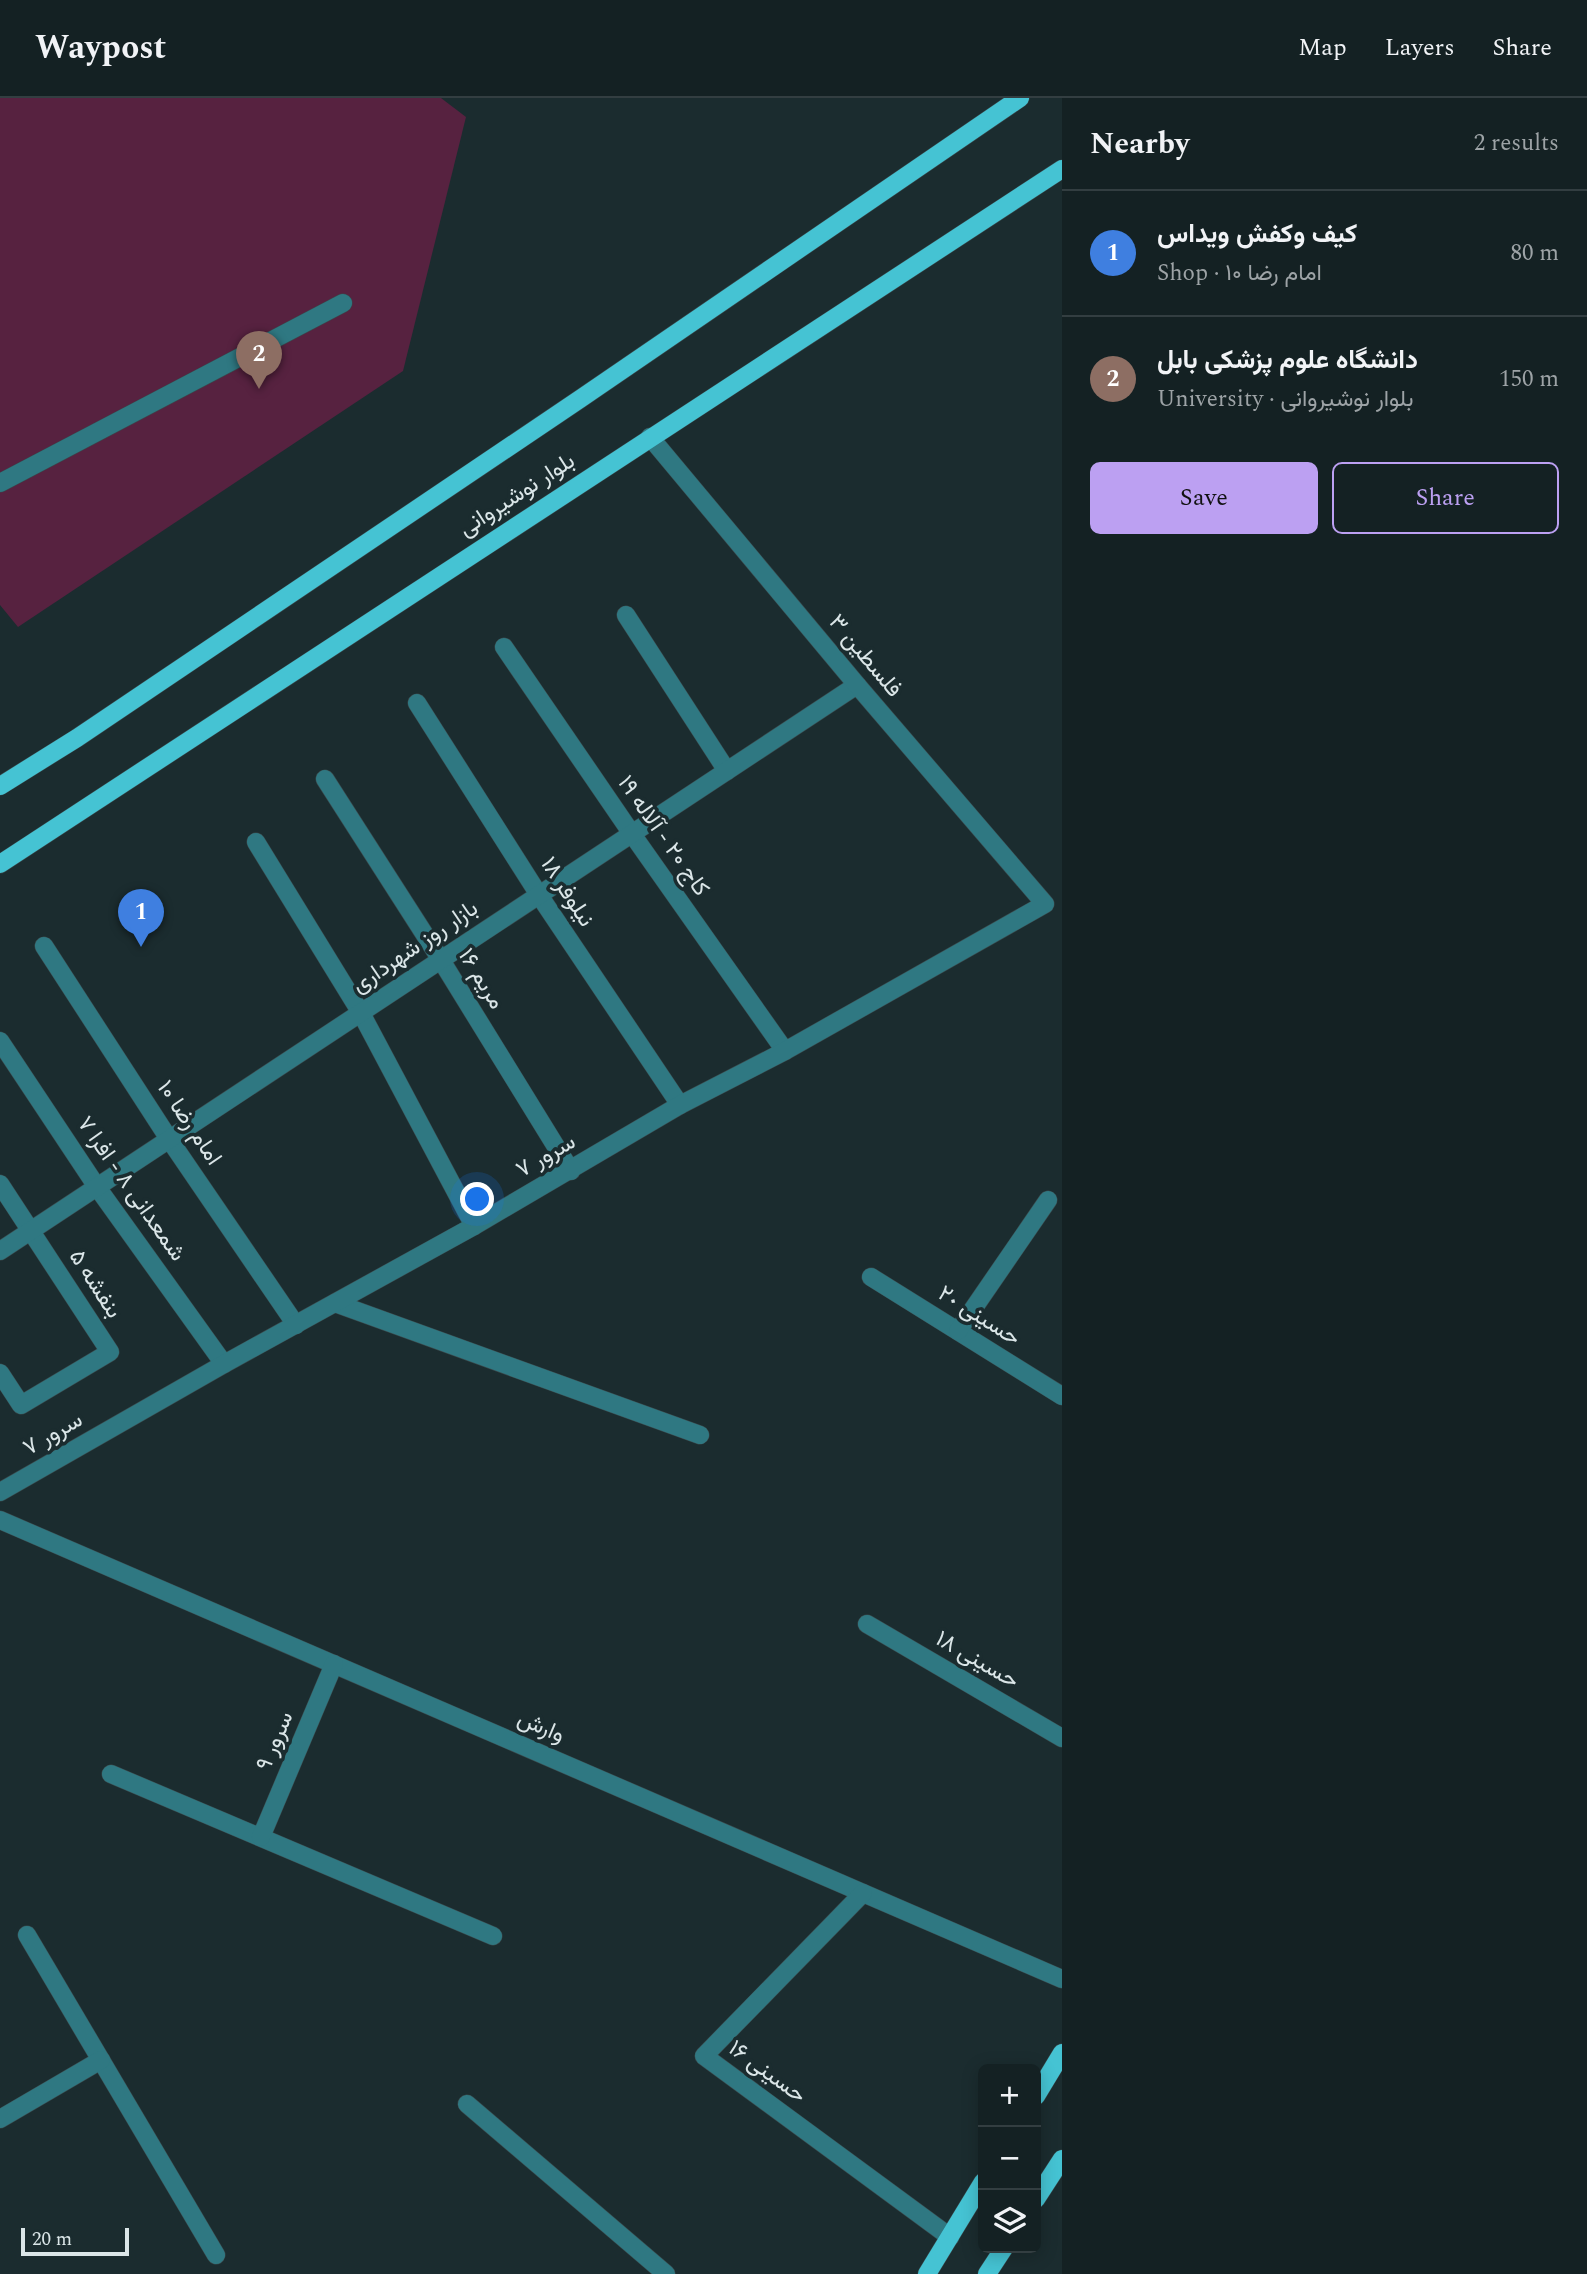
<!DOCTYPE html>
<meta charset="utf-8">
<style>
:root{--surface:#142123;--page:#1d292b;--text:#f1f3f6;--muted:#9da3a6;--line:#333e41;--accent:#bca0f2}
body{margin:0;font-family:Spectral,Vazirmatn,serif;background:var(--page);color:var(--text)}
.controls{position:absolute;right:21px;bottom:21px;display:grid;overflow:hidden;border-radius:10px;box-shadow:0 4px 18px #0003}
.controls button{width:63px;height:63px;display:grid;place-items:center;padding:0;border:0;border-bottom:2px solid var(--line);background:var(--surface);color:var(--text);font:35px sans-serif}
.scale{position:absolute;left:21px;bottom:18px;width:108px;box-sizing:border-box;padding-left:7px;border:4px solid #dbe6e8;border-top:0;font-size:19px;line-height:24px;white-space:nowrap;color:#dbe6e8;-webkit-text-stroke:5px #1b2c2f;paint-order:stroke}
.you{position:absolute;left:478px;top:1102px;width:24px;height:24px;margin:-18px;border:5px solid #fff;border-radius:50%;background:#1a73e8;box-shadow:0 0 0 10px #1a73e833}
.badge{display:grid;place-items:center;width:46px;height:46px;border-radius:50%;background:var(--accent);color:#fff;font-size:23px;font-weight:700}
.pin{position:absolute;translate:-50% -58px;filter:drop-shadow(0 2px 4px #0008)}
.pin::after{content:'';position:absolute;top:37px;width:24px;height:21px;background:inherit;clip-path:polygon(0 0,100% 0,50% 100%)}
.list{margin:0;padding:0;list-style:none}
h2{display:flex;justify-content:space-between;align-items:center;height:91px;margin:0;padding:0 28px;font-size:30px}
h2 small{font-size:23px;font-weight:400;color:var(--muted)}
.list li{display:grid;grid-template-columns:46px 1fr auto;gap:21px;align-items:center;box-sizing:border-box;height:126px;padding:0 28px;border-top:2px solid var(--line)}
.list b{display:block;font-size:26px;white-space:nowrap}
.list p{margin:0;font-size:23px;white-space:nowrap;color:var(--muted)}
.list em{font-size:23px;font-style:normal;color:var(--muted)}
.actions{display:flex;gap:14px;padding:21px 28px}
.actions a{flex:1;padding:16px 0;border:2px solid var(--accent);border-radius:10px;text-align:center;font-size:24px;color:var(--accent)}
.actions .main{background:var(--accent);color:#111}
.icon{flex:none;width:38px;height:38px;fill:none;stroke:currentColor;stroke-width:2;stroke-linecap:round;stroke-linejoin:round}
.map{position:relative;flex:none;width:1062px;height:2176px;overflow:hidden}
header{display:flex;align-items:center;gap:42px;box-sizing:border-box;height:98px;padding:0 35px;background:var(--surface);border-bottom:2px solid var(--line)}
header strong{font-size:33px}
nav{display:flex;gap:38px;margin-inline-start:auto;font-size:24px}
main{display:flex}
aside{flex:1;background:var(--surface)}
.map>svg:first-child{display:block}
.green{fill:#572240}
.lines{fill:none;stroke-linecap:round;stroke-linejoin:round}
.minor-casing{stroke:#3a4a4d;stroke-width:19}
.major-casing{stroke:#3a4a4d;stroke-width:19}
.minor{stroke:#2f7882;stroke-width:18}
.major{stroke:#45c3d3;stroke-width:18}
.labels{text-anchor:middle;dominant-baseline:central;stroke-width:7;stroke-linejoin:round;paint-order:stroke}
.street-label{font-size:23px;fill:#dbe6e8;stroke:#1b2c2f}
</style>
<header>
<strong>Waypost</strong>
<nav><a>Map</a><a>Layers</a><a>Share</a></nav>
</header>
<main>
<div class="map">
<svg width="1062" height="2176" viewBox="0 0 1062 2176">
<rect width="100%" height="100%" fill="#1b2c2f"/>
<!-- green -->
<path class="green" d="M0,0H441L466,19L403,273L18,529L0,507Z"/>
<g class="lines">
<!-- minor casing -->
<g class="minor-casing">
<g id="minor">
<path d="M0,385L343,205"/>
<path d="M626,517L727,673"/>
<path d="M504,549L632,736L785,953"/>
<path d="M417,605L539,797L680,1007"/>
<path d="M325,681L441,862L571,1073"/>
<path d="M256,744L361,915L474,1128"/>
<path d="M44,848L169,1041L296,1227"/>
<path d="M0,943L97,1089L224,1266"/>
<path d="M0,1086L110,1254L21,1307L0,1275"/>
<path d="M0,1153L857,587"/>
<path d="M871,1179L1062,1298"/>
<path d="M335,1205L700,1337"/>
<path d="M958,1233L1048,1102"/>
<path d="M0,1394L224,1266L474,1128L680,1007L785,953L1045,806L857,587L650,339"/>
<path d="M0,1422L1062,1881"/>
<path d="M867,1526L1062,1640"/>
<path d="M111,1676L493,1838"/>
<path d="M261,1739L334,1566"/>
<path d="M863,1795L704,1958L950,2139"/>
<path d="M27,1837L216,2157"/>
<path d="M467,2006L666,2176"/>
<path d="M0,2021L101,1962"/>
</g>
</g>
<!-- major casing -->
<g class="major-casing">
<g id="major">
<path d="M0,688L77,640L580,301L1020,0"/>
<path d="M0,766L1062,71"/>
<path d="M1036,1998L1062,1955"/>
<path d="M1036,2101L1062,2061"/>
<path d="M927,2176L983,2084"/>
<path d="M987,2176L1004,2150"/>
</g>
</g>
<!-- minor -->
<use href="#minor" class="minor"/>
<!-- major -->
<use href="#major" class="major"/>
</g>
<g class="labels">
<!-- street labels -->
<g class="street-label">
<text transform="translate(517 397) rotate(-33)">بلوار نوشیروانی</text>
<text transform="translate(865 558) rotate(50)">فلسطین ۳</text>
<text transform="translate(663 738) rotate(55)">کاج ۲۰ - آلاله ۱۹</text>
<text transform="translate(567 794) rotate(57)">نیلوفر ۱۸</text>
<text transform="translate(415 849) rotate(-34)">بازار روز شهرداری</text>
<text transform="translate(481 881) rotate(58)">مریم ۱۶</text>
<text transform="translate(189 1025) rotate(56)">امام رضا ۱۰</text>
<text transform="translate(546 1058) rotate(-30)">سرور ۷</text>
<text transform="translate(131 1091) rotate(55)">شمعدانی ۸ - افرا ۷</text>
<text transform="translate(95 1186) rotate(57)">بنفشه ۵</text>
<text transform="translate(979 1218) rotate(32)">حسینی ٢٠</text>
<text transform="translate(53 1336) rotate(-30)">سرور ۷</text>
<text transform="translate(977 1562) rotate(30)">حسینی ۱۸</text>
<text transform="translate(541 1629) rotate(23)">وارش</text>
<text transform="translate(275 1643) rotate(-67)">سرور ۹</text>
<text transform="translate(767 1974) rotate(36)">حسینی ۱۶</text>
</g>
</g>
</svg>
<div class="controls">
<button>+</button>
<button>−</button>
<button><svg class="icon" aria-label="layers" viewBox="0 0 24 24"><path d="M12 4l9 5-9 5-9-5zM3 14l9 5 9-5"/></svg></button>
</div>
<div class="scale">20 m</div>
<div class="you"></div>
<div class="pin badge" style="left:141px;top:849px;background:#3f7fe0">1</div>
<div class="pin badge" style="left:259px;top:291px;background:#8d6e63">2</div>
</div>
<aside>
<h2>Nearby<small>2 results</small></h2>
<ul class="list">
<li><span class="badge" style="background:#3f7fe0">1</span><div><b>کیف و‌کفش ویداس</b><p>Shop · امام رضا ۱۰</p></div><em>80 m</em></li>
<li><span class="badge" style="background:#8d6e63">2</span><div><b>دانشگاه علوم پزشکی بابل</b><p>University · بلوار نوشیروانی</p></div><em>150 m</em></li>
</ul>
<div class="actions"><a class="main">Save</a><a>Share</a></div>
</aside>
</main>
